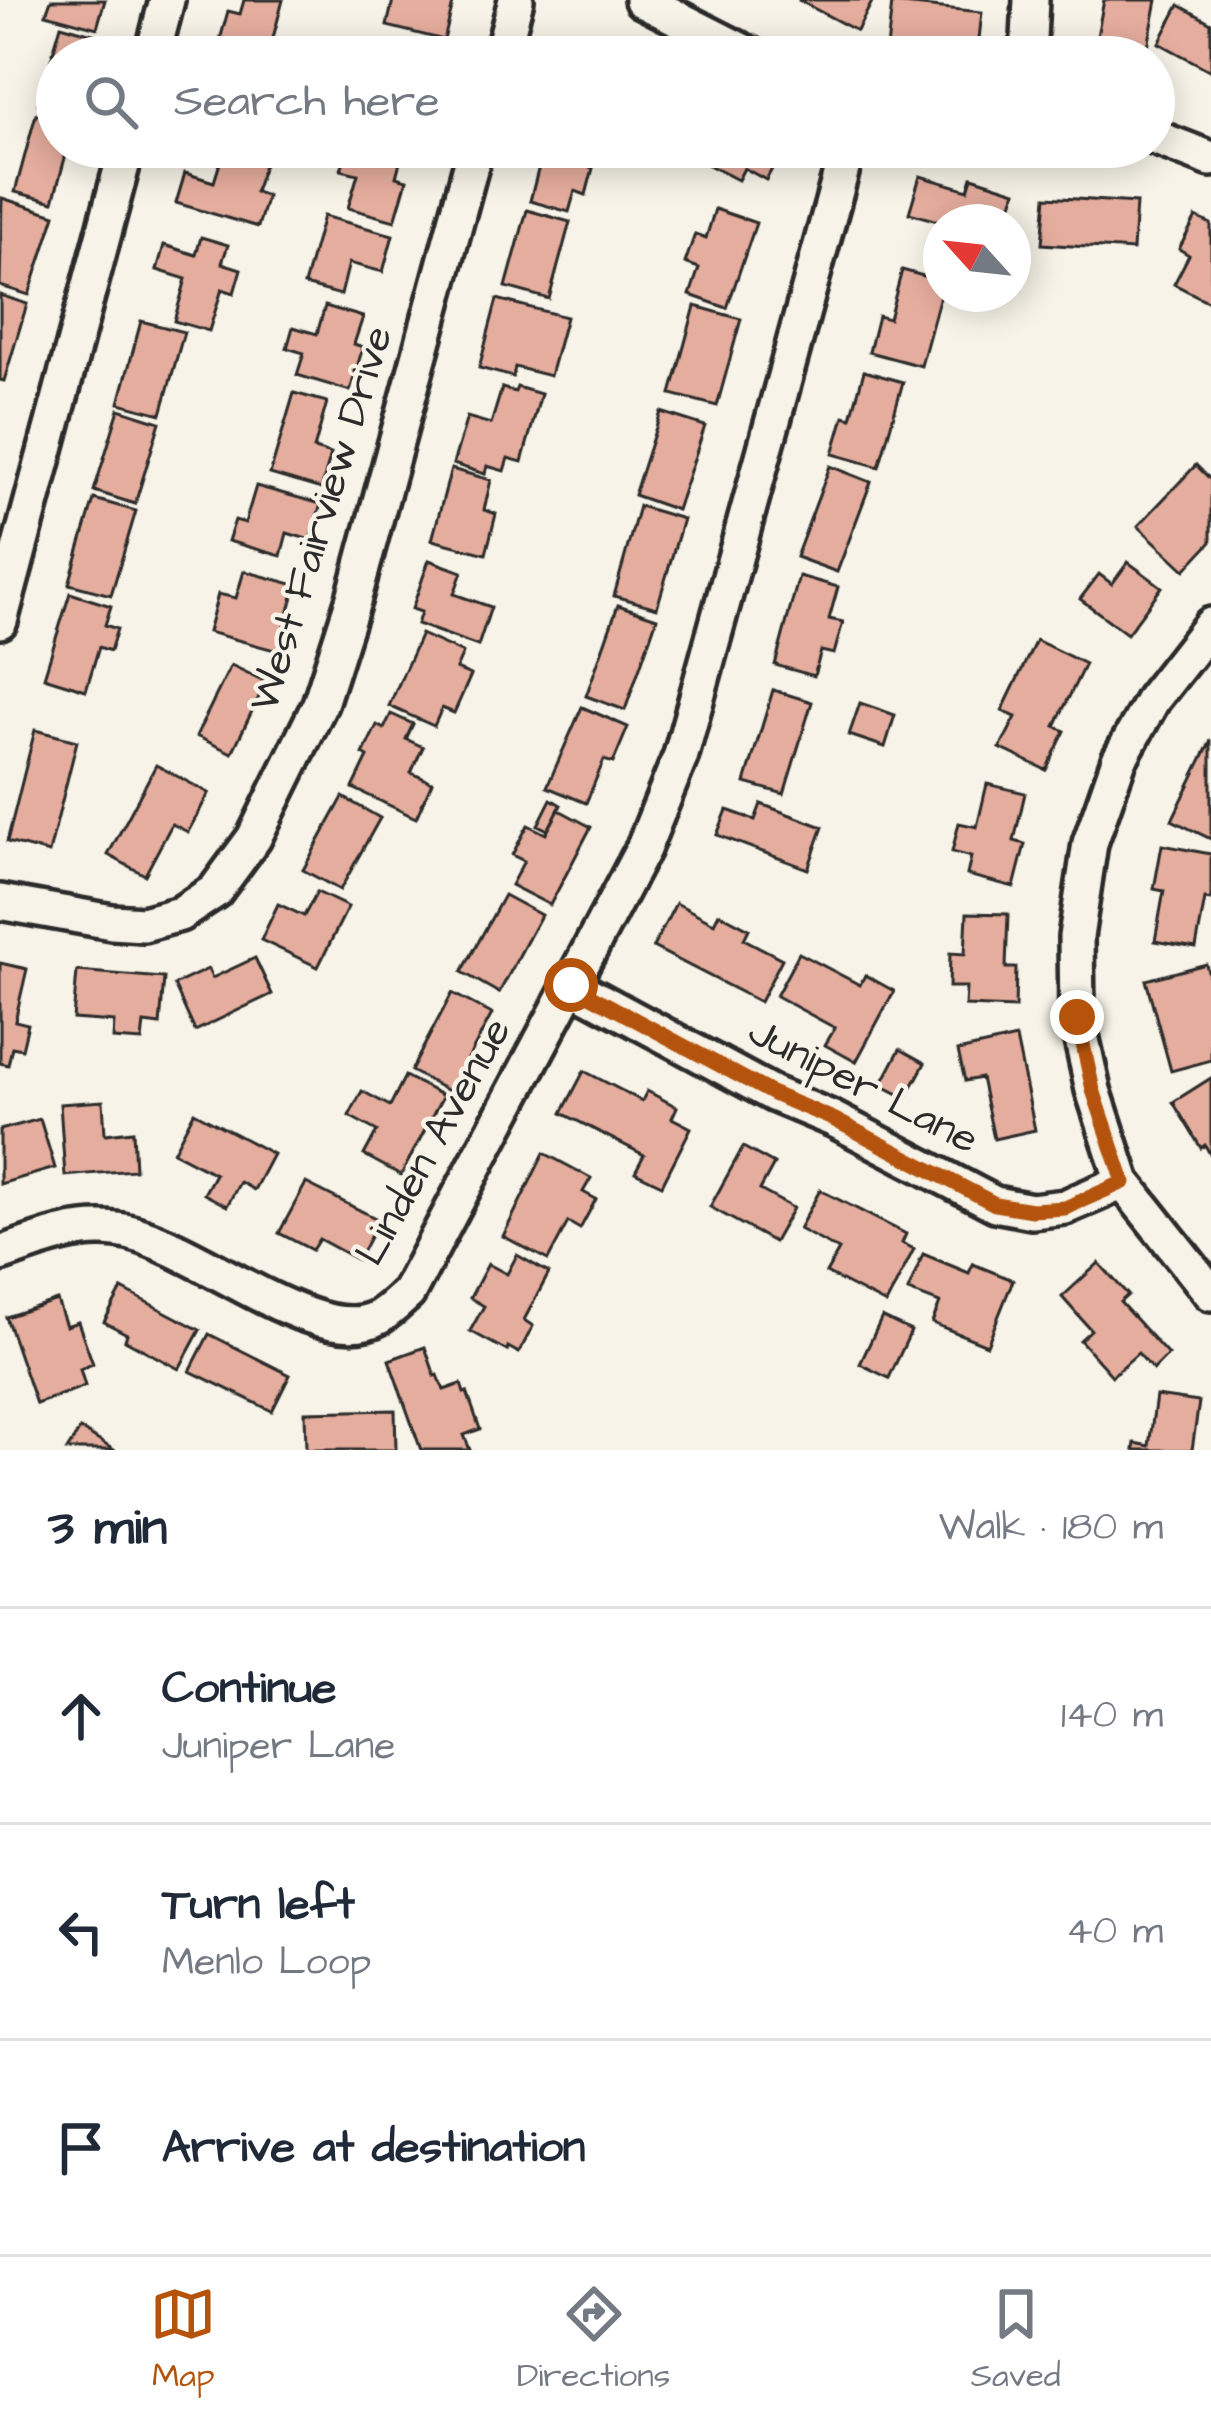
<!DOCTYPE html>
<meta charset="utf-8">
<style>
:root{--surface:#fff;--page:#f2f2f3;--text:#1f2937;--muted:#747a83;--line:#e0e1e3;--accent:#b45309}
body{margin:0;font-family:"Architects Daughter",sans-serif;background:var(--page);color:var(--text)}
.compass{position:absolute;left:923px;top:204px;width:108px;height:108px;border-radius:50%;background:var(--surface);box-shadow:0 6px 30px #0003;rotate:297deg}
.stop{position:absolute;width:36px;height:36px;margin:-27px;border:9px solid #b45309;border-radius:50%;background:#fff}
.stop.end{background:#b45309;border-color:#fff;box-shadow:0 3px 12px #0008}
.list{margin:0;padding:0;list-style:none}
h2{display:flex;justify-content:space-between;align-items:center;height:156px;margin:0;padding:0 48px;font-size:51px}
h2 small{font-size:39px;font-weight:400;color:var(--muted)}
.list li{display:grid;grid-template-columns:78px 1fr auto;gap:36px;align-items:center;box-sizing:border-box;height:216px;padding:0 48px;border-top:3px solid var(--line)}
.list b{display:block;font-size:45px;white-space:nowrap}
.list p{margin:0;font-size:39px;white-space:nowrap;color:var(--muted)}
.list em{font-size:39px;font-style:normal;color:var(--muted)}
.icon{flex:none;width:66px;height:66px;fill:none;stroke:currentColor;stroke-width:2;stroke-linecap:round;stroke-linejoin:round}
.map{position:relative;flex:none;width:1211px;height:1450px;overflow:hidden}
.search{position:absolute;background:var(--surface);box-shadow:0 6px 30px #0003;left:36px;right:36px;top:36px;height:132px;display:flex;align-items:center;gap:30px;box-sizing:border-box;padding:0 42px;border-radius:66px;color:var(--muted);font-size:45px}
.sheet{height:804px;background:var(--surface)}
nav{display:flex;justify-content:space-around;align-items:center;box-sizing:border-box;height:168px;border-top:3px solid var(--line);background:var(--surface);font-size:33px;color:var(--muted)}
nav a{display:grid;justify-items:center;gap:6px}
nav .on{color:var(--accent)}
.map>svg:first-child{display:block}
.building{fill:#e5ad9d;stroke:#2b2b2b;stroke-width:3}
.lines{fill:none;stroke-linecap:round;stroke-linejoin:round}
.street-casing{stroke:#2b2b2b;stroke-width:42}
.street{stroke:#f7f3e8;stroke-width:33}
.route{stroke:#b45309;stroke-width:15}
.labels{text-anchor:middle;dominant-baseline:central;stroke-width:9;stroke-linejoin:round;paint-order:stroke}
.street-label{font-size:42px;fill:#2b2b2b;stroke:#f7f3e8}
</style>
<div class="map">
<svg width="1211" height="1450" viewBox="0 0 1211 1450">
<rect width="100%" height="100%" fill="#f7f3e8"/>
<filter id="ink" filterUnits="userSpaceOnUse"><feTurbulence type="fractalNoise" baseFrequency=".00833" numOctaves="2"/><feDisplacementMap in="SourceGraphic" scale="24" xChannelSelector="R" yChannelSelector="G"/><feConvolveMatrix kernelMatrix="1 2 1 2 8 2 1 2 1" color-interpolation-filters="sRGB"/></filter>
<g filter="url(#ink)">
<!-- building -->
<g class="building">
<path d="M51,0H105L97,28L46,14Z"/>
<path d="M244,0H283L268,57H255L218,47L228,11L240,14Z"/>
<path d="M393,0H454L444,40L387,26Z"/>
<path d="M798,0H873L857,31Z"/>
<path d="M1104,0H1157L1146,57H1093Z"/>
<path d="M892,3L982,12L977,57H886Z"/>
<path d="M1179,5L1211,23V71L1159,43Z"/>
<path d="M61,25L100,36L94,57H57V109L38,104Z"/>
<path d="M578,33L627,57H566Z"/>
<path d="M398,43L445,57H394Z"/>
<path d="M36,114L57,120V147H68L53,202L15,192Z"/>
<path d="M348,147H404L396,177L407,180L395,221L348,208L358,174L341,170Z"/>
<path d="M544,147H588L583,165L593,168L586,195L575,191L569,212L530,201Z"/>
<path d="M703,147H784L766,180L744,168L738,180L705,163L711,151Z"/>
<path d="M223,153L264,165L255,192L267,196L258,227L176,203L185,173L214,182Z"/>
<path d="M920,176L968,190L972,177L1016,191L1006,222H941L909,213Z"/>
<path d="M1046,197L1136,203L1133,250L1042,244Z"/>
<path d="M2,198L55,215L29,295L0,286Z"/>
<path d="M715,209L756,223L727,308L690,295L699,268L685,263L695,234L706,238Z"/>
<path d="M527,210L570,222L549,299L506,287Z"/>
<path d="M323,216L393,235L383,272L349,263L341,295L304,285Z"/>
<path d="M1196,217L1211,224V303L1174,284L1189,255L1179,249Z"/>
<path d="M201,237L228,245L222,263L241,269L234,293L222,289L209,331L174,321L186,279L157,270L164,245L196,255Z"/>
<path d="M902,270L941,281V292L921,366L869,352L878,316L889,319Z"/>
<path d="M0,295L27,304L4,381L0,380Z"/>
<path d="M497,299L566,317L550,376L515,367L513,377L479,368Z"/>
<path d="M325,306L363,317L354,344L363,347L350,391L297,375L304,353L287,348L293,327L317,334Z"/>
<path d="M695,306L741,319L717,406L671,394Z"/>
<path d="M141,321L184,332L161,414L119,403Z"/>
<path d="M864,371L903,382L879,467L833,454L844,416L851,418Z"/>
<path d="M517,387L541,394L522,462L508,458L504,471L487,466L485,474L453,464L467,417L491,424L502,388L515,392Z"/>
<path d="M294,393L327,402L314,449L331,454L321,489L270,474Z"/>
<path d="M119,409L160,422L135,504L94,491Z"/>
<path d="M661,412L705,426L677,510L634,495Z"/>
<path d="M1196,465L1211,480V542L1185,570L1138,526Z"/>
<path d="M830,466L871,482L837,572L796,557Z"/>
<path d="M451,469L491,480L484,510L496,514L486,554L432,540Z"/>
<path d="M256,486L321,504L310,540L287,533L281,556L228,541L235,520L245,523Z"/>
<path d="M94,499L136,511L111,595L69,584Z"/>
<path d="M639,506L683,519L657,608L614,596Z"/>
<path d="M429,560L462,572L454,594L491,607L478,646L417,624L421,612L412,609Z"/>
<path d="M1128,562L1162,587L1127,634L1080,599L1099,574L1112,584Z"/>
<path d="M244,571L296,585L278,651L208,632L218,594L236,598Z"/>
<path d="M799,576L838,587L829,619L843,622L834,654L821,651L814,676L775,665Z"/>
<path d="M70,593L111,606L105,625L117,629L110,651L99,647L86,690L44,677Z"/>
<path d="M618,605L657,618L625,710L586,696Z"/>
<path d="M421,634L463,653L456,669L471,675L454,713L442,708L434,726L389,706Z"/>
<path d="M1036,640L1085,664L1055,726L1065,731L1046,770L1000,748L1016,717L1002,711Z"/>
<path d="M231,665L266,682L232,753L196,736Z"/>
<path d="M773,690L812,702L784,794L745,783Z"/>
<path d="M860,703L895,715L885,747L849,735Z"/>
<path d="M582,707L628,727L613,763L604,760L586,803L547,787Z"/>
<path d="M391,714L413,724L406,739L423,747L411,773L432,782L416,818L353,788L368,757L363,754L377,725L384,729Z"/>
<path d="M35,730L77,741L49,853L7,842Z"/>
<path d="M1211,740V839L1172,820Z"/>
<path d="M156,765L209,793L188,832L172,824L145,875L108,855Z"/>
<path d="M987,784L1025,793L1014,841L1025,844L1014,887L967,875L971,857L952,852L959,823L977,827Z"/>
<path d="M343,797L380,818L340,890L303,870Z"/>
<path d="M551,799L561,805L548,830L538,825Z"/>
<path d="M761,804L823,827L808,869L717,835L727,810L755,820Z"/>
<path d="M559,810L591,827L550,905L511,885L524,861L512,855L528,825L546,834Z"/>
<path d="M1162,845L1211,854V900L1205,899L1196,948L1155,941L1164,891L1154,889Z"/>
<path d="M317,892L348,907L318,967L261,940L278,904L304,916Z"/>
<path d="M504,895L541,915L499,993L462,972Z"/>
<path d="M676,903L714,923L719,913L749,929L744,939L782,959L760,1002L653,947Z"/>
<path d="M967,913L1008,914L1006,968H1016L1015,1008L965,1006L966,987H949L950,953L965,954Z"/>
<path d="M799,953L860,985L865,975L894,991L856,1062L825,1045L835,1028L776,996Z"/>
<path d="M255,958L272,994L195,1031L174,985L208,969L212,978Z"/>
<path d="M0,963L27,969L15,1021L28,1024L22,1049L12,1047L8,1065L0,1063Z"/>
<path d="M1206,964L1211,984V1060L1171,1071L1146,980Z"/>
<path d="M77,971L164,978L160,1025L144,1023L142,1041L113,1039L114,1022L73,1019Z"/>
<path d="M452,993L492,1014L450,1092L411,1071Z"/>
<path d="M1016,1038L1035,1130L994,1139L981,1078L965,1081L958,1051Z"/>
<path d="M900,1049L925,1063L906,1098L881,1085Z"/>
<path d="M584,1071L642,1101L647,1091L677,1107L672,1118L691,1128L662,1185L635,1172L644,1155L562,1113Z"/>
<path d="M405,1076L443,1096L401,1175L364,1155L377,1131L349,1116L362,1091L390,1106Z"/>
<path d="M1211,1078V1156L1205,1145L1201,1148L1173,1102Z"/>
<path d="M103,1101L105,1134L133,1131L135,1170L65,1176L60,1104Z"/>
<path d="M194,1112L273,1154L254,1190L240,1182L227,1206L204,1194L215,1174L173,1152Z"/>
<path d="M40,1119L55,1168L0,1184V1130Z"/>
<path d="M743,1147L774,1164L760,1190L793,1208L774,1242L710,1207Z"/>
<path d="M544,1153L591,1178L583,1192L596,1199L580,1229L568,1222L548,1260L503,1236Z"/>
<path d="M306,1183L379,1220L358,1260L319,1239L312,1250L279,1233Z"/>
<path d="M820,1190L906,1234L902,1243L914,1249L886,1304L826,1273L839,1250L799,1229Z"/>
<path d="M923,1254L969,1273L973,1264L1013,1280L987,1345L932,1323L940,1303L908,1291Z"/>
<path d="M517,1255L549,1273L524,1320L533,1326L519,1353L508,1347L507,1351L470,1331L484,1306L470,1298L488,1264L507,1274Z"/>
<path d="M1099,1263L1128,1295L1120,1302L1168,1355L1153,1370L1138,1353L1112,1376L1080,1340L1091,1330L1062,1297Z"/>
<path d="M122,1289L200,1330L179,1369L125,1340L127,1334L104,1322Z"/>
<path d="M57,1300L66,1326L78,1322L93,1364L80,1369L85,1386L36,1404L6,1317Z"/>
<path d="M882,1317L911,1331L889,1378L860,1364Z"/>
<path d="M209,1334L290,1375L272,1411L190,1371Z"/>
<path d="M425,1347L435,1376L438,1375L444,1390L461,1384L464,1393L467,1392L480,1429L464,1435L470,1450H421L389,1360Z"/>
<path d="M1156,1396L1199,1402L1192,1450H1134L1135,1443L1149,1446Z"/>
<path d="M395,1410L396,1450H306L305,1412Z"/>
<path d="M80,1429L114,1450H67Z"/>
</g>
<g class="lines">
<!-- street casing -->
<g class="street-casing">
<g id="street">
<path d="M642,0L754,57"/>
<path d="M152,57L167,0"/>
<path d="M501,57L516,0"/>
<path d="M1028,57L1031,0"/>
<path d="M1154,137L1211,159"/>
<path d="M0,621L127,147"/>
<path d="M1211,625L1153,699L1119,760L1090,843L1076,937L1077,1017L1093,1090L1123,1182L1211,1293"/>
<path d="M0,902L112,922L143,924L180,914L215,891L254,838L320,704L354,598L476,147"/>
<path d="M571,985L773,1094L833,1119L995,1204L1032,1211L1065,1207L1123,1182"/>
<path d="M0,1254C38,1241 74,1225 116,1230C188,1237 316,1353 379,1317C389,1311 399,1301 408,1293L643,849L681,755L848,147"/>
</g>
</g>
<!-- street -->
<use href="#street" class="street"/>
</g>
</g>
<g class="lines" filter="url(#ink)">
<!-- route -->
<path class="route" d="M571,985L773,1094L833,1119L995,1204L1032,1210L1065,1208L1124,1182L1093,1090L1077,1017"/>
</g>
<g class="labels">
<!-- street labels -->
<g class="street-label">
<text transform="translate(322 519) rotate(-73)">West Fairview Drive</text>
<text transform="translate(863 1086) rotate(27)">Juniper Lane</text>
<text transform="translate(434 1142) rotate(-61)">Linden Avenue</text>
</g>
</g>
</svg>
<svg class="compass" viewBox="-18 -18 36 36"><path d="M0-13l5 13h-10z" fill="#e53935"/><path d="M0 13l5-13h-10z" fill="#747a83"/></svg>
<div class="stop" style="left:571px;top:985px"></div>
<div class="stop end" style="left:1077px;top:1017px"></div>
<div class="search"><svg class="icon" aria-label="search" viewBox="0 0 24 24"><circle cx="10" cy="10" r="6"/><path d="M15 15l6 6"/></svg>Search here</div>
</div>
<section class="sheet">
<h2>3 min<small>Walk · 180 m</small></h2>
<ul class="list">
<li><svg class="icon" aria-label="ahead" viewBox="0 0 24 24"><path d="M12 20V5M6 11l6-6 6 6"/></svg><div><b>Continue</b><p>Juniper Lane</p></div><em>140 m</em></li>
<li><svg class="icon" aria-label="left" viewBox="0 0 24 24"><path d="M17 20v-9H6M10 6l-5 5 5 5"/></svg><div><b>Turn left</b><p>Menlo Loop</p></div><em>40 m</em></li>
<li><svg class="icon" aria-label="arrive" viewBox="0 0 24 24"><path d="M6 21V4h12l-3 4 3 4H6"/></svg><div><b>Arrive at destination</b></div></li>
</ul>
</section>
<nav>
<a class="on"><svg class="icon" aria-label="map" viewBox="0 0 24 24"><path d="M3 6l6-2 6 2 6-2v14l-6 2-6-2-6 2zM9 4v14M15 6v14"/></svg>Map</a>
<a><svg class="icon" aria-label="directions" viewBox="0 0 24 24"><path d="M12 3l9 9-9 9-9-9zM9 14v-3h6M13 9l2 2-2 2"/></svg>Directions</a>
<a><svg class="icon" aria-label="saved" viewBox="0 0 24 24"><path d="M7 4h10v16l-5-4-5 4z"/></svg>Saved</a>
</nav>
